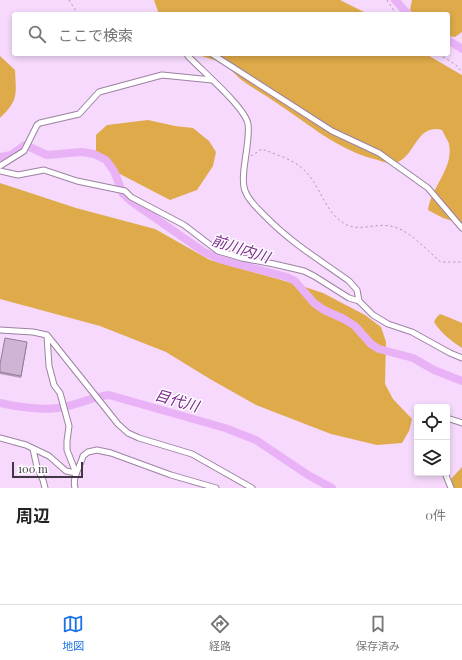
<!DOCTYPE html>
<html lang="ja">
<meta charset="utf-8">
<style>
:root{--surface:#fff;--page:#f2f2f2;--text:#222;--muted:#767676;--line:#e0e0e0;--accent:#1a73e8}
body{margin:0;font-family:"Playfair Display","Noto Sans JP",serif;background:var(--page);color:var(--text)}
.controls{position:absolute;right:12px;bottom:12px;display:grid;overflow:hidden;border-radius:4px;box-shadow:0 2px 6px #0003}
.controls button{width:36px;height:36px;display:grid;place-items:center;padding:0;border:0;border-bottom:1px solid var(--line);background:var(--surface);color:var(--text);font:20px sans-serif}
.scale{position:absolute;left:12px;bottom:10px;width:71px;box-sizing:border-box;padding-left:4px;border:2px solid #423644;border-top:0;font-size:11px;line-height:14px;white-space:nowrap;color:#423644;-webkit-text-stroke:3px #fff;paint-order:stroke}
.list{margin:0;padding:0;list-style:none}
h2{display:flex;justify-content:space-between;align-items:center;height:52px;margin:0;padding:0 16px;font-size:17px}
h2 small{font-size:13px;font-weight:400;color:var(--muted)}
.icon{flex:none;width:22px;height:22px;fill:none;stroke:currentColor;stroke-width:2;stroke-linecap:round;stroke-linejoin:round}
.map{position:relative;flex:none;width:462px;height:488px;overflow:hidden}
.search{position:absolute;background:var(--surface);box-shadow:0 2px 6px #0003;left:12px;right:12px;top:12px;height:44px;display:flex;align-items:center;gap:10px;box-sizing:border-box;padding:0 14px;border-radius:4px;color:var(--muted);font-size:15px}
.sheet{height:116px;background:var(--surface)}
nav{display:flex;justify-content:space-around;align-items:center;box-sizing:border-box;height:56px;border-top:1px solid var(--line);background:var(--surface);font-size:11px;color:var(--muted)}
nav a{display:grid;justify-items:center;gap:2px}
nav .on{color:var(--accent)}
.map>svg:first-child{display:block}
.green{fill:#deaa4a}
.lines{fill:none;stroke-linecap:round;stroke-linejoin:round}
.river{stroke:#eab2f6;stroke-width:8}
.minor-casing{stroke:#9d82a2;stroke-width:7}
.path{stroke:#aa94ae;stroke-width:1;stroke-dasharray:2 3;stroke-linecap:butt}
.minor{stroke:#fff;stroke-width:5}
.wall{fill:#b39bb8}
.shaded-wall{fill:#927e96}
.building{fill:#d0b4d6;stroke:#927e96}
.labels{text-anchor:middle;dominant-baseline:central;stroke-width:3;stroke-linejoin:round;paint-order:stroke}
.water-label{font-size:15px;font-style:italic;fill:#7d2a8e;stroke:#fff}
</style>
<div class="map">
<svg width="462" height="488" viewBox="0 0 462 488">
<rect width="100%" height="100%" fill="#f6d9fc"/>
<!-- green -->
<g class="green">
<path d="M154,0H340L368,14H159Z"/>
<path d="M412,0H462V32L455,37L448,36V14H414L410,10Z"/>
<path d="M197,54H426L460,74L462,75V224L443,218L428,210C431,187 454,168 449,144C448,140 444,135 442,130C413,122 415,167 388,163C382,162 376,159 370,158C335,147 311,126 281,106C269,97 255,90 243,81C236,76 230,67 222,63C214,59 205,58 197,54Z"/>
<path d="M0,56L15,70C16,94 19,100 0,118Z"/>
<path d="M148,120L175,126L193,128L209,141L216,152L213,166L197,190L170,200L120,174L96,153V135L107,125Z"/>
<path d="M0,183L76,208L155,229L210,260L299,285L323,293L365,315L381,327L386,342L385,384L393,399L412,419L409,431L402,443L377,445L331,434L256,405L210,379L166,352L100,326L0,299Z"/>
<path d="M440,314L448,317L462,323V348C451,341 441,333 434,322L436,318Z"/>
<path d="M462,467V488H449L450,480Z"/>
</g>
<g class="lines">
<!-- river -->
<g class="river">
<path d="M395,0L408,14"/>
<path d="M448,40L462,49"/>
<path d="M0,157L11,155L25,145L47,155L82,152L94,154L106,160L114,171L123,194L132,202L204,252L219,259L233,263L287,277L295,281L314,303L324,310L344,319L355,326L371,344L379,349L413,358L434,370L462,381"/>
<path d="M0,403C16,407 47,411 63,407C79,404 93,397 109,395L225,428L256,440L308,475L332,488"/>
</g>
<!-- minor casing -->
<g class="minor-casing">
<g id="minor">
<path d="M187,54L188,56C201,70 245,107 248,124C251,143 238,178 246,193C250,202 258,209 265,216C290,242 320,260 349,281L357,290L359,301"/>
<path d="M212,54L332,131L379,153L428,188L462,228"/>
<path d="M0,166L24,151L37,125L40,123L79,114L99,92L162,75L212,80"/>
<path d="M0,171L18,175L44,170L77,181L125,191L131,197L184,225L218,251L242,258L274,264L304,271L314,276L349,298L359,301L373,315L388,324L412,332L450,353L462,358"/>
<path d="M0,330L33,332L47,335L118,424L128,433L139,438L192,454L252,488"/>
<path d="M47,336L49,366L54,385L60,393L69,426L67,441V450L76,473"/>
<path d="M447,418L462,423"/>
<path d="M0,438L26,445L49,456L66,471L76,473"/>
<path d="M33,449L37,467L43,480L45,488"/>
<path d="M445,473L451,488"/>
<path d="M75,488C72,477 80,467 83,456L88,452L97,450L111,453L171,475L216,488"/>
</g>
</g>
<!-- path -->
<g class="path">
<path d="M69,0L78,14"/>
<path d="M387,0L396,14"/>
<path d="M439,54L456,65L462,72"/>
<path d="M251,156L262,149C277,155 296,160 307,173C321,189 326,213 345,224C358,232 375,223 390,226C409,229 426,250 441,262H462"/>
</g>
<!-- minor -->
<use href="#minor" class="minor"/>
</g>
<!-- wall -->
<path class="wall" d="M27,344L21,378L0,374V364Z"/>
<!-- shaded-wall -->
<path class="shaded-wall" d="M27,342V344L21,378V376Z"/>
<!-- building -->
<path class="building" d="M5,338L27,342L21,376L0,372V364Z"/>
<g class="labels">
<!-- water labels -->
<g class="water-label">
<text transform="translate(241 248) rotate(18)">前川内川</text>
<text transform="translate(177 400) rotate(16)">目代川</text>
</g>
</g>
</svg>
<div class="controls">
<button><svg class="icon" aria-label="locate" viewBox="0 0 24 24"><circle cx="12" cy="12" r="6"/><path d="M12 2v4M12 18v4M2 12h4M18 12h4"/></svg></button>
<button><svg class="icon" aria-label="layers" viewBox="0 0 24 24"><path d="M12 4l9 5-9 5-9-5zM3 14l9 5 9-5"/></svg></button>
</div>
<div class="scale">100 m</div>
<div class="search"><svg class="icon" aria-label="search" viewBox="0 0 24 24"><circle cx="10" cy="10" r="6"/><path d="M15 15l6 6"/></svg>ここで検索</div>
</div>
<section class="sheet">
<h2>周辺<small>0件</small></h2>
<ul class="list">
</ul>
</section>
<nav>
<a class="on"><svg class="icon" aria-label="map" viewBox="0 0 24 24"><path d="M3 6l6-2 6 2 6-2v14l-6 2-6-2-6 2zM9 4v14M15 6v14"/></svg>地図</a>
<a><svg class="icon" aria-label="directions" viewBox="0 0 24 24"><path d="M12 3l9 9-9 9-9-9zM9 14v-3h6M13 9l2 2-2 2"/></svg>経路</a>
<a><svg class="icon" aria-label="saved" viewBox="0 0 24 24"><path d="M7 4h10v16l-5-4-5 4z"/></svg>保存済み</a>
</nav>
